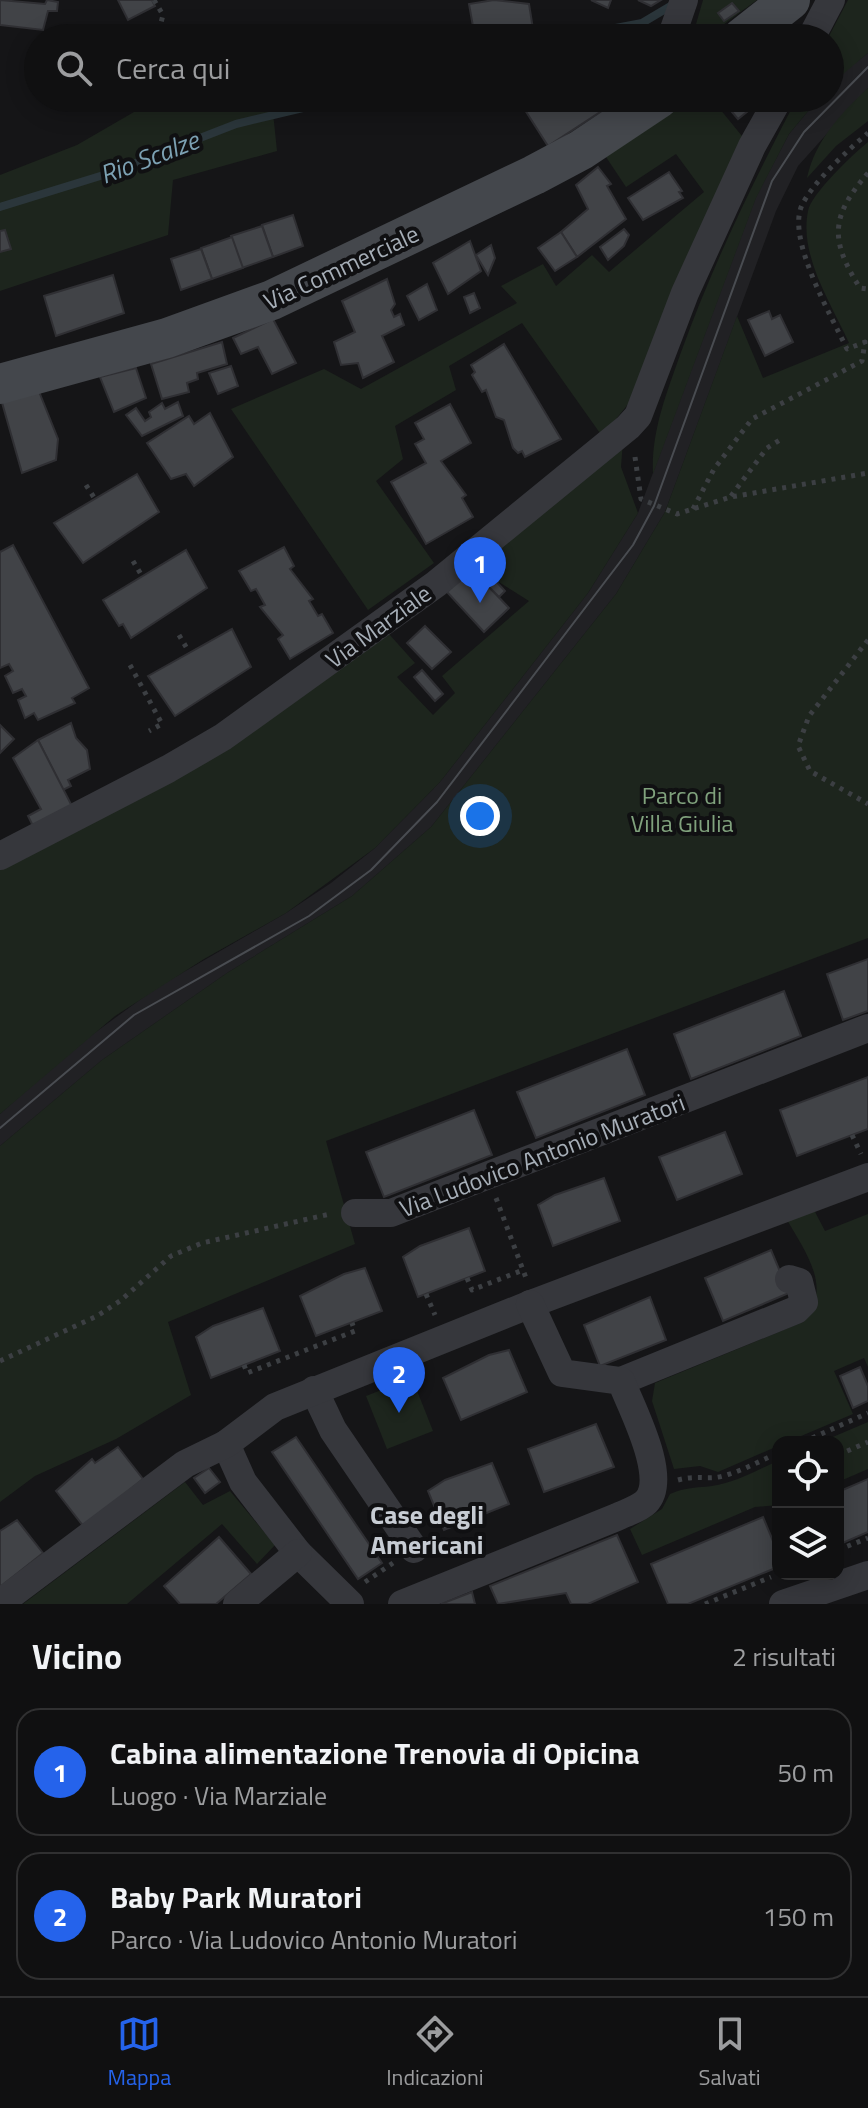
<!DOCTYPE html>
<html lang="it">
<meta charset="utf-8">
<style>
:root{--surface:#101011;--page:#19191a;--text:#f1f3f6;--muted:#9c9d9f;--line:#303031;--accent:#2563eb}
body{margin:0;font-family:"Titillium Web",sans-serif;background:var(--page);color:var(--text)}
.controls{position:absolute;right:24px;bottom:24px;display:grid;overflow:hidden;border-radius:16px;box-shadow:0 4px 20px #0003}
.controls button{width:72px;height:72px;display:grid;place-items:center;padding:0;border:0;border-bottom:2px solid var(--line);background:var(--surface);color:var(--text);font:40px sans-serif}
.you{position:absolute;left:480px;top:816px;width:28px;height:28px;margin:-20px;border:6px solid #fff;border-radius:50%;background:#1a73e8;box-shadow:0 0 0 12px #1a73e833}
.badge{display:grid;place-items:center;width:52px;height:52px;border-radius:50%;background:var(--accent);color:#fff;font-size:26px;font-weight:700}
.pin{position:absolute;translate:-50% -66px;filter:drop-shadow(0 2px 4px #0008)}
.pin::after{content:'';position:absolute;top:42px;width:28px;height:24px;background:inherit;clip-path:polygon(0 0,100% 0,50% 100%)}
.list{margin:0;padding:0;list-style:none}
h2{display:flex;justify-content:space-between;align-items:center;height:104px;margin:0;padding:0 32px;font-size:34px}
h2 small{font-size:26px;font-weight:400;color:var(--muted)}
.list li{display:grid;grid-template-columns:52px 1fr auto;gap:24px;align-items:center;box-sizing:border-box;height:128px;margin:0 16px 16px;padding:0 16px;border:2px solid var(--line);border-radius:24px}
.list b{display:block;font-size:30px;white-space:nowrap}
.list p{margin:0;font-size:26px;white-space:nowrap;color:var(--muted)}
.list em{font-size:26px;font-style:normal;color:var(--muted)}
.icon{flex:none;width:44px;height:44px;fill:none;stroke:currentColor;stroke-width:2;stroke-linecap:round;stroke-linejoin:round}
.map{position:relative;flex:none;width:868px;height:1604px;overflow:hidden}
.search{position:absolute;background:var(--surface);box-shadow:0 4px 20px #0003;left:24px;right:24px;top:24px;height:88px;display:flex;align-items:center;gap:20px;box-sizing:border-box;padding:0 28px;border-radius:44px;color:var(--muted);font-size:30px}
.sheet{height:392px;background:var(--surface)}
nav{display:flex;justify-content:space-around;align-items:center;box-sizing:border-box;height:112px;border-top:2px solid var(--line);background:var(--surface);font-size:22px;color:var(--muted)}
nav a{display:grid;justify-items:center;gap:4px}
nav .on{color:var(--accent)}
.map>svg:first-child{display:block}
.built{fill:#212124}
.green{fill:#1d251d}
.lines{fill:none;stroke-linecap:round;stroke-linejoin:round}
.stream{stroke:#2b363b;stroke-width:8}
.building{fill:#414347;stroke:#2f2f33;stroke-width:2}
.path{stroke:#3c3f43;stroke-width:5;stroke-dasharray:4 6;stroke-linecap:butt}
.minor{stroke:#36373c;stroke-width:28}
.secondary{stroke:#44474c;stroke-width:40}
.tram{stroke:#494c51;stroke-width:2}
.labels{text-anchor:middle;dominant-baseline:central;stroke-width:8;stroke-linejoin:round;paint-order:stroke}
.street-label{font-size:24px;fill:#a6aeb7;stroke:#101012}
.park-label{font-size:24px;fill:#80a27d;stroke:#101012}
.water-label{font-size:26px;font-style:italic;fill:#7ca1b3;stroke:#101012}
.neighbourhood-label{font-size:26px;font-weight:bold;fill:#c7ccd3;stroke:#101012}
</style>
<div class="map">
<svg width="868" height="1604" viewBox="0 0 868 1604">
<rect width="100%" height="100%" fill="#151517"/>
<!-- built -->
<path class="built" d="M868,53V88L798,166L776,211L665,512L616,594L431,827L352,896L227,973L102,1060L0,1146V1114L74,1048L156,988L286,913L331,883L375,848L440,782L588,593L638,513L756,197L789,134L819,98H830V85L835,79Z"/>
<!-- green -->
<g class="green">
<path d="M703,0H757L705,38H692Z"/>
<path d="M848,0H868V53L830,85L828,38Z"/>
<path d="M868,88V121L836,146L807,178C815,141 841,113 868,88Z"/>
<path d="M687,98H711L746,141L634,397L602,436L522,323L449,366L456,390L395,426L403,459L376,481L434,563L368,610L231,409L324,369L361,389L517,303L501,286L543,264L556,286L592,255L609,272L704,192L676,154L626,187L604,154Z"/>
<path d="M797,98H819L789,134L756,198L653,474C651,432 666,395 680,355C712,266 753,182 797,98Z"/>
<path d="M153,101L272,103L277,151L173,180L168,235L0,291V175L77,145Z"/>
<path d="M868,142V938L326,1141L355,1244L168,1322L191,1395L116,1439L35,1476L0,1502V1146L102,1060L227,973L352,896L431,827L616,594L665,512L737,316L763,378L849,343C831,303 799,256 808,211C811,194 854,153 868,142Z"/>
<path d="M623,441L621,467L638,513L588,593L440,782L375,848L286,913L204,959L115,1016L0,1114V868L389,634L415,663L397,677L433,715L455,693L442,676L529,601L494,579L487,585L471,568Z"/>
<path d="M813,1208L825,1231L868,1214V1367L864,1358L834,1371L853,1414L787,1442H778V1446L718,1472L700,1466L674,1469L652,1401L655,1383L803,1322C834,1288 805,1252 786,1218Z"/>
<path d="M412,1378L433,1431L387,1449L366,1396Z"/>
<path d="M868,1422V1469L838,1482V1442H821Z"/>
<path d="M778,1461V1505L755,1507L642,1555L630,1529L662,1509L670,1494C686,1487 696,1488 712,1486C735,1483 757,1470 778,1461Z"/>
<path d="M185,1482L203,1505L230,1491L275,1545L257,1564L222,1524L127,1604H23Z"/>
</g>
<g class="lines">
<!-- stream -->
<g class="stream">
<path d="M563,38L642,23L674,4"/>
<path d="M0,207L110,173L236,124L345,98"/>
</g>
</g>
<!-- building -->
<g class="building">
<path d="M0,0L45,4L47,0L58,2L57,11H48L43,30L0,25Z"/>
<path d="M118,0H152L155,6L128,20Z"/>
<path d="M494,0L529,4L534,35L475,38L469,4Z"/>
<path d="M591,0H611L608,8Z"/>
<path d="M638,0H661L651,6Z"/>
<path d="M732,3L739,11L724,21L718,13Z"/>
<path d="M543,98H619L620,99L548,146L525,110Z"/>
<path d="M720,98H762L763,99L738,119Z"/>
<path d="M598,167L611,184L607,186L626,219L577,257L561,232L588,209L576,185Z"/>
<path d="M669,172L682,191L679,192L683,198L643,220L628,198Z"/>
<path d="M293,215L303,246L273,257L262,225Z"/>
<path d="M262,226L273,257L242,268L231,236Z"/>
<path d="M624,229L629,235L624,246L608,260L600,247Z"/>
<path d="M5,230L11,249L0,252V231Z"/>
<path d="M561,232L577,257L555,271L538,248Z"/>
<path d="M232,237L243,268L212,279L201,248Z"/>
<path d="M470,241L481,271L448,294L433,263Z"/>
<path d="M491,245L495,258L488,275L476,255Z"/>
<path d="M201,249L212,279L181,290L171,259Z"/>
<path d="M113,275L124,313L56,336L44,296Z"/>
<path d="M387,279L395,304L391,310L394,317L400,314L404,325L382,336L394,362L363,378L358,363L341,365L334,342L355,332L342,301Z"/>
<path d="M427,284L437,310L419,320L407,296Z"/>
<path d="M474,293L480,308L470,313L464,297Z"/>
<path d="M769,311L772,319L780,315L793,342L765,356L748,320Z"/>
<path d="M273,319L296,363L272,374L258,347L241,354L233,338Z"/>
<path d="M222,342L227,364L197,373L198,379L187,383L189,392L162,399L151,364Z"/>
<path d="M504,344L561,439L525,457L522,451L518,453L513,448L504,420L496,417L486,390L482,392L472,375L475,372L471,365Z"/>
<path d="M231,366L238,386L218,394L209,373Z"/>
<path d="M136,368L146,398L114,412L100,377Z"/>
<path d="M38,389L58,439L56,460L22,473L1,399Z"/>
<path d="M178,402L183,416L142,436L126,415L136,408L145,421L151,417L149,412L162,403L165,409Z"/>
<path d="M450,404L471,443L441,461L466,495L462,498L473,517L426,544L391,482L426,463L415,444L424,439L415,423Z"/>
<path d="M210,413L233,457L194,486L186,474L171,479L147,443L189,416L194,424Z"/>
<path d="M137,474L159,512L83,563L54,523Z"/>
<path d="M13,545L89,688L72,698L75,703L38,720L34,713L25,718L18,700L26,696L22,689L13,693L5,676L13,671L9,664L0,668V552Z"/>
<path d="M284,547L294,566L290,569L313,599L309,601L318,616L322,614L333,633L290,659L278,639L283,635L260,607L265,605L256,589L251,591L239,571Z"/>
<path d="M186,550L207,588L131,638L123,624L119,626L103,600Z"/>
<path d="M471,568L509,608L484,632L447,592Z"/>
<path d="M494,579L505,591L499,597L487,585Z"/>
<path d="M425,626L451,652L432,669L407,643Z"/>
<path d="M232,629L251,667L175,716L148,676Z"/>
<path d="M422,670L443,694L435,701L414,677Z"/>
<path d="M71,723L76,738L87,750L90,769L68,780L71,786L63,790L38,740Z"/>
<path d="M0,725L14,739L0,753Z"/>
<path d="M38,740L74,810L35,830L28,816L41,809L13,758Z"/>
<path d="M868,959V1011L843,1020L827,974Z"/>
<path d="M784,991L801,1036L691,1079L674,1034Z"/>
<path d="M627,1049L645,1095L536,1138L517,1092Z"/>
<path d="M868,1077V1129L797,1156L780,1110Z"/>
<path d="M474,1110L492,1155L384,1197L366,1152Z"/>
<path d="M725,1132L742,1174L677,1200L659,1157Z"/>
<path d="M604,1178L620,1221L553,1246L538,1205L555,1195Z"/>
<path d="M469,1228L485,1271L418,1297L403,1257L420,1246Z"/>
<path d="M771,1250L789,1293L723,1321L705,1278Z"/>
<path d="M365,1268L382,1311L316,1336L300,1296L344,1274Z"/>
<path d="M650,1297L666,1340L600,1366L584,1325Z"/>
<path d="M263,1308L280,1351L211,1378L196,1337L213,1326Z"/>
<path d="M509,1350L527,1392L461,1420L443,1378L489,1355Z"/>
<path d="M860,1367L868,1386V1401L853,1408L840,1376Z"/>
<path d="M596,1424L614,1467L544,1492L528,1449Z"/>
<path d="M296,1437L382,1563L358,1579L272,1452Z"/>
<path d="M118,1447L143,1479L84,1527L56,1491L92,1459L95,1463Z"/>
<path d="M492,1463L509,1504L444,1530L428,1491L445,1480Z"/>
<path d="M209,1468L220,1482L205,1493L194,1478Z"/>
<path d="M868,1479V1532L838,1545V1492Z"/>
<path d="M763,1517L778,1553V1567L688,1604H668L651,1564Z"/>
<path d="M17,1520L43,1553L0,1587V1531Z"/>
<path d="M617,1535L638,1582L588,1604H571L566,1593L498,1604L490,1586Z"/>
<path d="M219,1537L251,1574L216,1604H180L164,1586Z"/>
<path d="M472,1592L475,1604H441Z"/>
</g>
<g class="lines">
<!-- path -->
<g class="path">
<path d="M154,0L163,15L157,38"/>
<path d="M868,173C831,216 829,239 860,288L868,289"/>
<path d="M635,457L641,499L677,514L731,497L868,473"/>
<path d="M86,485L95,499"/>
<path d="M731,496L767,448L783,438"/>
<path d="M693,509L714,469L752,419L862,361L865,342L847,349C832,317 786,239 802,205C814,181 847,151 868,133"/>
<path d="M133,561L142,576"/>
<path d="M179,635L189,652"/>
<path d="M868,640L809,716L798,746L810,771L868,804"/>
<path d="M130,665L162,724L149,731"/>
<path d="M852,1135L861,1154"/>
<path d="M496,1198L526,1278"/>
<path d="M467,1278L472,1290L523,1270"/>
<path d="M426,1294L435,1315"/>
<path d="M0,1361L97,1316L120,1301L171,1256L202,1243L330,1214"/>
<path d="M244,1365L247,1373L355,1331L352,1323"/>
<path d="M803,1442L868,1413"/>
<path d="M838,1455L868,1442"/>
<path d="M678,1480C696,1475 709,1480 723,1476C742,1471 760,1461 778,1453"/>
<path d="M838,1550L868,1538"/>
<path d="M365,1582L393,1563"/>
<path d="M705,1604L771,1577"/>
</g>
<!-- minor -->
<g class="minor">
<path d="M671,38L684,0"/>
<path d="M811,38L831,0"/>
<path d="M0,856L168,769L223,737L436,584L628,427L638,416L685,293L752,146L779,98"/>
<path d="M355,1213H391L868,1028"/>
<path d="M621,1381L796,1310L804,1302L799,1282L789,1279"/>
<path d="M314,1390L333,1430L414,1549"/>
<path d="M226,1444L243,1482L298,1553L350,1604"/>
<path d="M0,1603L185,1464L226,1444L275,1407L536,1302L868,1177"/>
<path d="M237,1604L298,1553"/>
<path d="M402,1604L617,1517C625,1513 639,1509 646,1502C669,1478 632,1409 621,1381L562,1373L530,1304"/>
<path d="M783,1604L868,1575"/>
</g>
<!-- secondary -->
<g class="secondary">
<path d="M742,38L790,0"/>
<path d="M0,384L167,338L272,300L534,175L581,150L659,98"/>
</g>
<!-- tram -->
<path class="tram" d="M0,1128L134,1015L309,916L371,870L437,802L633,545L654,506L772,181L804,132L868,67"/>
</g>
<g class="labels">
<!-- street labels -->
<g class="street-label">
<text transform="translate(341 267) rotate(-25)">Via Commerciale</text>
<text transform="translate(378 626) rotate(-36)">Via Marziale</text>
<text transform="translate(542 1155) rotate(-21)">Via Ludovico Antonio Muratori</text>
</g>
<!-- park labels -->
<g class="park-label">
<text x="682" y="795">Parco di<tspan x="682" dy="28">Villa Giulia</tspan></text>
</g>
<!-- water labels -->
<g class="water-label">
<text transform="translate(149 157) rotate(-21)">Rio Scalze</text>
</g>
<!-- neighbourhood labels -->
<g class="neighbourhood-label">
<text x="427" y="1514">Case degli<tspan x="427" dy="30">Americani</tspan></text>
</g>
</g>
</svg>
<div class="controls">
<button><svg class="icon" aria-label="locate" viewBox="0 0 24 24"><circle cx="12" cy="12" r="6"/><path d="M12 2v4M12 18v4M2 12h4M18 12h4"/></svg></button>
<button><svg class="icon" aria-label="layers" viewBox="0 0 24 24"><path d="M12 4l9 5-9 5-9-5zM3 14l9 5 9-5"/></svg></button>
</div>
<div class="you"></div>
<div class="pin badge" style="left:480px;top:603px">1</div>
<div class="pin badge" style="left:399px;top:1413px">2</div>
<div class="search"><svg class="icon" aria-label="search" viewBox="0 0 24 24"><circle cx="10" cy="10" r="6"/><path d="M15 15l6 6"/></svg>Cerca qui</div>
</div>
<section class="sheet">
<h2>Vicino<small>2 risultati</small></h2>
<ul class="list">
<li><span class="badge">1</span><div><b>Cabina alimentazione Trenovia di Opicina</b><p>Luogo · Via Marziale</p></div><em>50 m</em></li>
<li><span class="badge">2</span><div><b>Baby Park Muratori</b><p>Parco · Via Ludovico Antonio Muratori</p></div><em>150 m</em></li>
</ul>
</section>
<nav>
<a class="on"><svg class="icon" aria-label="map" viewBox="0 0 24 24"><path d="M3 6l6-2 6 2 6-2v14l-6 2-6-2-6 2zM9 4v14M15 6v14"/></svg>Mappa</a>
<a><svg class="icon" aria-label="directions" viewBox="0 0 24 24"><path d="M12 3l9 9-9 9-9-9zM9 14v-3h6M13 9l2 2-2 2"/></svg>Indicazioni</a>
<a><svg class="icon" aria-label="saved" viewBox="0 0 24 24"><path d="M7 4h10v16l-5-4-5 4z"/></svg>Salvati</a>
</nav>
